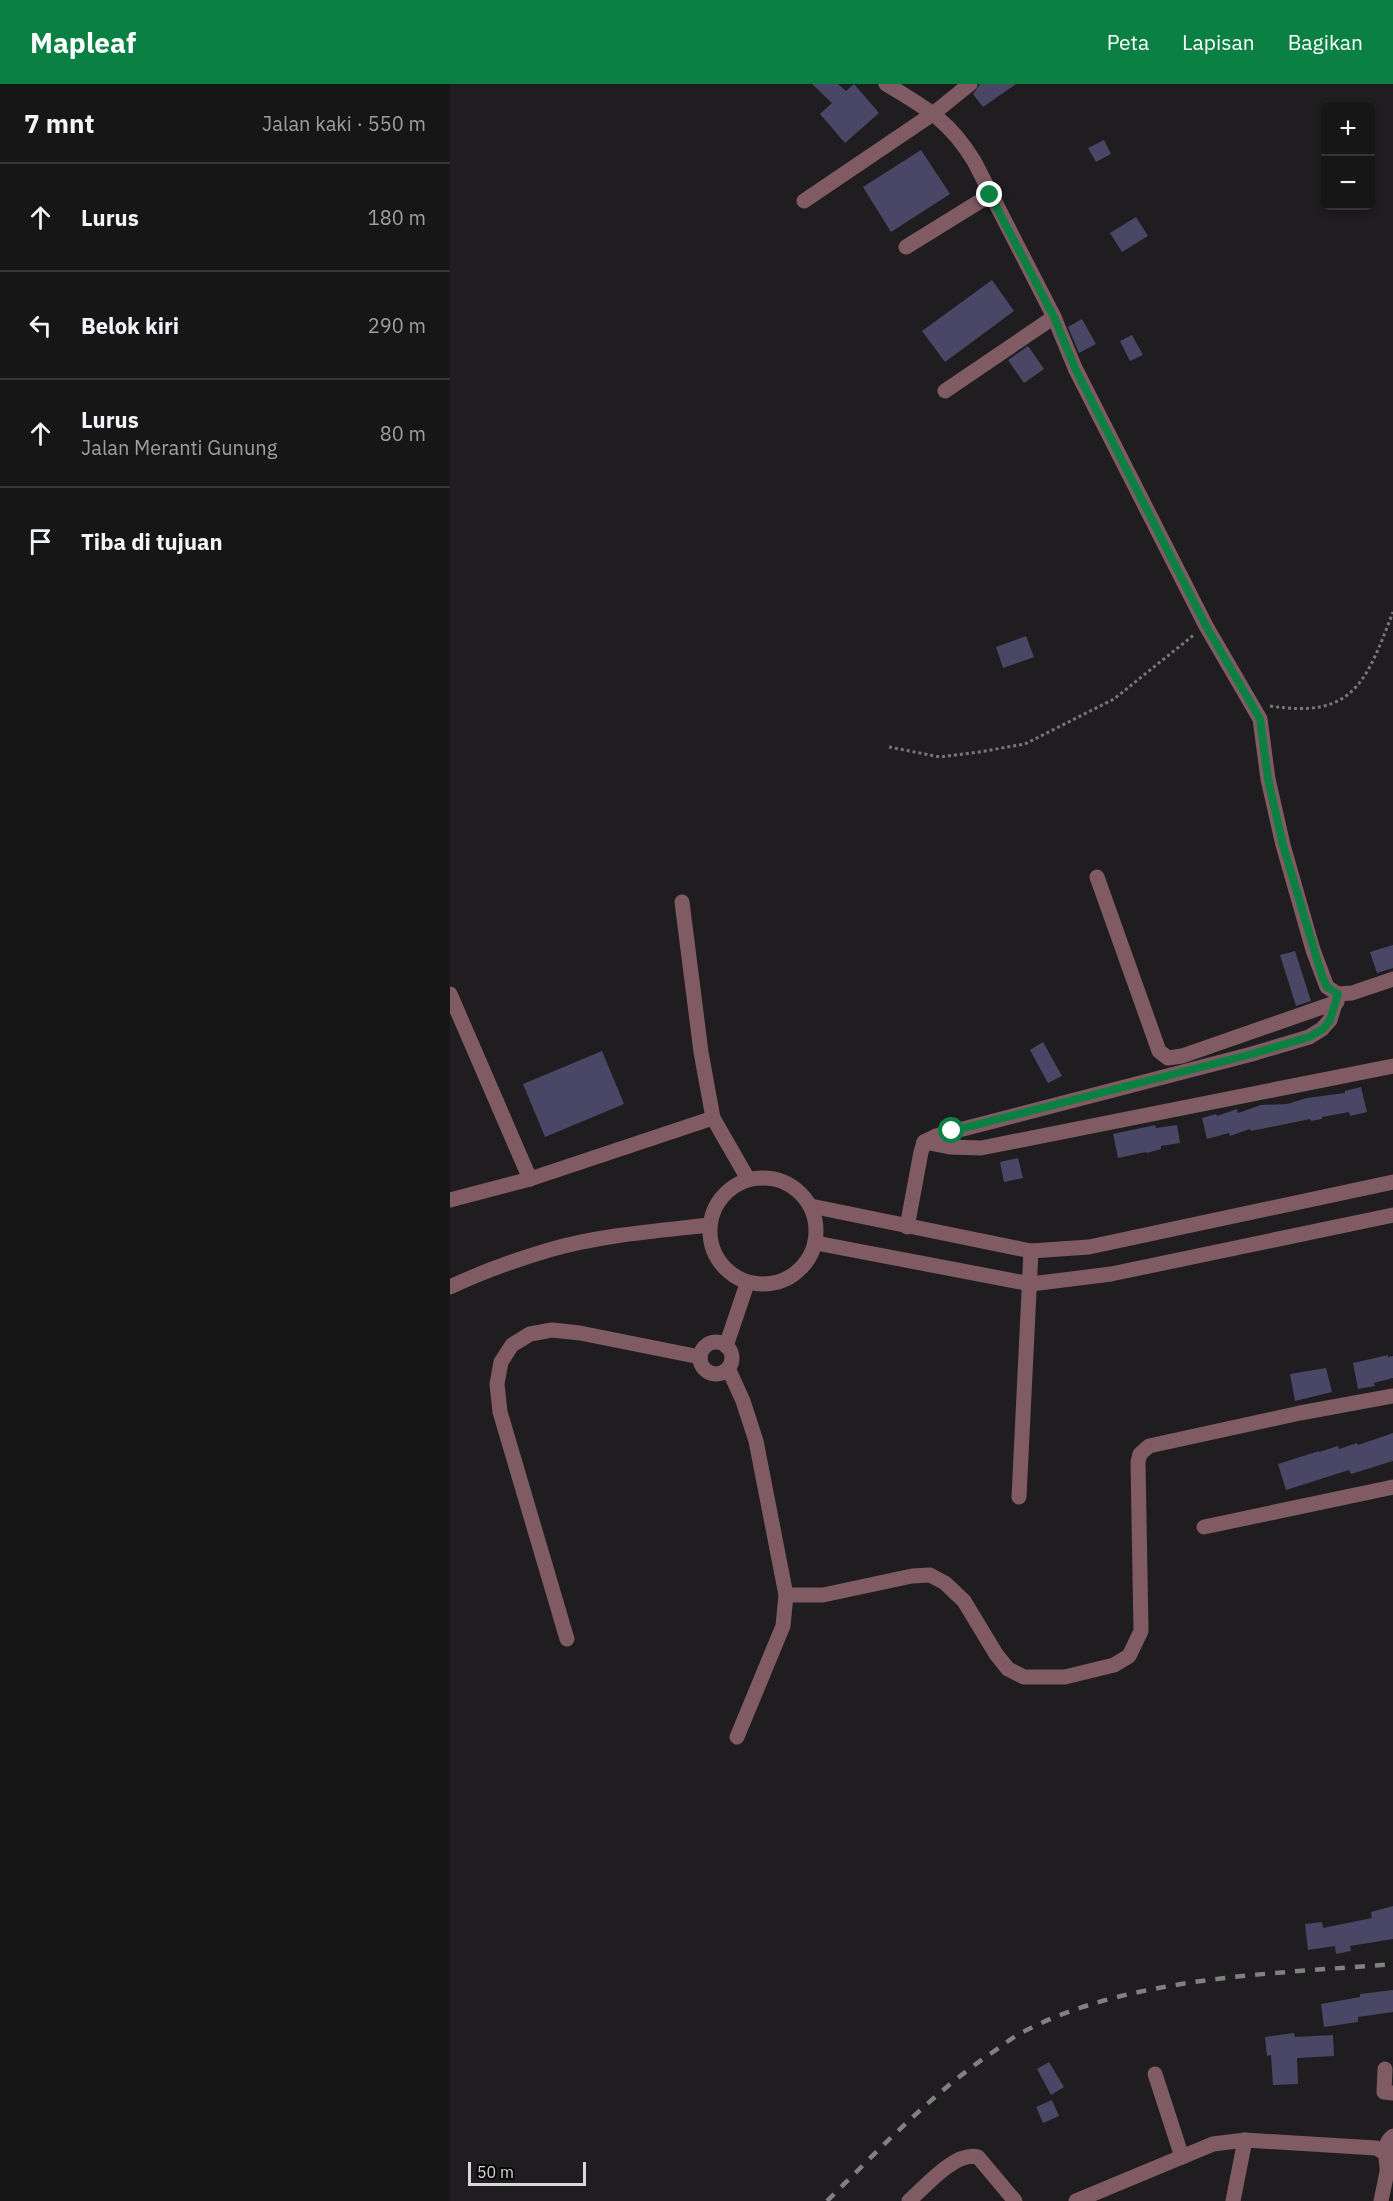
<!DOCTYPE html>
<html lang="id">
<meta charset="utf-8">
<style>
:root{--surface:#171617;--page:#242324;--text:#f1f3f6;--muted:#9e9fa1;--line:#363536;--accent:#0b8043}
body{margin:0;font-family:"IBM Plex Sans",sans-serif;background:var(--page);color:var(--text)}
.controls{position:absolute;right:18px;top:18px;display:grid;overflow:hidden;border-radius:9px;box-shadow:0 3px 9px #0003}
.controls button{width:54px;height:54px;display:grid;place-items:center;padding:0;border:0;border-bottom:2px solid var(--line);background:var(--surface);color:var(--text);font:30px sans-serif}
.scale{position:absolute;left:18px;bottom:15px;width:118px;box-sizing:border-box;padding-left:6px;border:3px solid #d9d8d9;border-top:0;font-size:16px;line-height:21px;white-space:nowrap;color:#d9d8d9;-webkit-text-stroke:4px #080708;paint-order:stroke}
.stop{position:absolute;width:18px;height:18px;margin:-14px;border:4px solid #0b8043;border-radius:50%;background:#fff}
.stop.end{background:#0b8043;border-color:#fff;box-shadow:0 2px 6px #0008}
.list{margin:0;padding:0;list-style:none}
h2{display:flex;justify-content:space-between;align-items:center;height:78px;margin:0;padding:0 24px;font-size:26px}
h2 small{font-size:20px;font-weight:400;color:var(--muted)}
.list li{display:grid;grid-template-columns:39px 1fr auto;gap:18px;align-items:center;box-sizing:border-box;height:108px;padding:0 24px;border-top:2px solid var(--line)}
.list b{display:block;font-size:22px;white-space:nowrap}
.list p{margin:0;font-size:20px;white-space:nowrap;color:var(--muted)}
.list em{font-size:20px;font-style:normal;color:var(--muted)}
.icon{flex:none;width:33px;height:33px;fill:none;stroke:currentColor;stroke-width:2;stroke-linecap:round;stroke-linejoin:round}
.map{position:relative;flex:none;width:943px;height:2117px;overflow:hidden}
header{display:flex;align-items:center;gap:36px;box-sizing:border-box;height:84px;padding:0 30px;background:var(--accent);color:#fff}
header strong{font-size:28px}
nav{display:flex;gap:33px;margin-inline-start:auto;font-size:21px}
main{display:flex}
aside{flex:1;background:var(--surface)}
.map>svg:first-child{display:block}
.building{fill:#494765}
.lines{fill:none;stroke-linecap:round;stroke-linejoin:round}
.path{stroke:#787678;stroke-width:3;stroke-dasharray:3 3;stroke-linecap:butt}
.minor{stroke:#805b64;stroke-width:15}
.rail{stroke:#818081;stroke-width:4.5;stroke-dasharray:10 10;stroke-linecap:butt}
.route{stroke:#0b8043;stroke-width:8}
</style>
<header>
<strong>Mapleaf</strong>
<nav><a>Peta</a><a>Lapisan</a><a>Bagikan</a></nav>
</header>
<main>
<aside>
<h2>7 mnt<small>Jalan kaki · 550 m</small></h2>
<ul class="list">
<li><svg class="icon" aria-label="ahead" viewBox="0 0 24 24"><path d="M12 20V5M6 11l6-6 6 6"/></svg><div><b>Lurus</b></div><em>180 m</em></li>
<li><svg class="icon" aria-label="left" viewBox="0 0 24 24"><path d="M17 20v-9H6M10 6l-5 5 5 5"/></svg><div><b>Belok kiri</b></div><em>290 m</em></li>
<li><svg class="icon" aria-label="ahead" viewBox="0 0 24 24"><path d="M12 20V5M6 11l6-6 6 6"/></svg><div><b>Lurus</b><p>Jalan Meranti Gunung</p></div><em>80 m</em></li>
<li><svg class="icon" aria-label="arrive" viewBox="0 0 24 24"><path d="M6 21V4h12l-3 4 3 4H6"/></svg><div><b>Tiba di tujuan</b></div></li>
</ul>
</aside>
<div class="map">
<svg width="943" height="2117" viewBox="0 0 943 2117">
<rect width="100%" height="100%" fill="#1f1d1f"/>
<!-- building -->
<g class="building">
<path d="M362,0H388L396,7L404,0L429,29L395,59L370,30L382,19Z"/>
<path d="M530,0H566L533,23L523,10Z"/>
<path d="M654,56L661,70L646,78L638,64Z"/>
<path d="M471,66L500,110L441,148L413,103Z"/>
<path d="M686,133L698,152L672,168L660,149Z"/>
<path d="M542,196L564,227L495,278L472,247Z"/>
<path d="M632,235L646,260L629,269L618,243Z"/>
<path d="M682,251L693,271L680,277L670,257Z"/>
<path d="M578,262L594,285L574,299L558,276Z"/>
<path d="M576,552L584,573L553,584L546,563Z"/>
<path d="M943,861V884L927,889L920,868Z"/>
<path d="M845,867L861,917L846,922L830,871Z"/>
<path d="M593,958L612,992L598,999L580,966Z"/>
<path d="M152,967L174,1020L95,1053L73,1000Z"/>
<path d="M911,1003L917,1028L900,1032L899,1028L872,1033V1035L861,1037L860,1035L801,1047L800,1045L780,1052L779,1049L757,1055L752,1034L766,1030L767,1032L787,1025L788,1029L811,1021L837,1020L857,1014L895,1009V1007Z"/>
<path d="M705,1041L706,1044L727,1041L730,1059L711,1062V1065L697,1069L696,1068L668,1074L663,1050Z"/>
<path d="M568,1074L573,1094L554,1098L550,1078Z"/>
<path d="M938,1271V1273L943,1272V1294L924,1299L925,1302L908,1305L903,1279Z"/>
<path d="M876,1284L882,1308L845,1317L840,1290Z"/>
<path d="M943,1349V1377L901,1390L899,1386L836,1406L828,1380L869,1367V1368L888,1362L889,1365L907,1359L908,1361Z"/>
<path d="M943,1822V1855L900,1862L901,1867L886,1870L885,1862L858,1866L855,1840L872,1838L873,1844L922,1834L921,1828Z"/>
<path d="M943,1906V1928L908,1933V1938L874,1943L871,1920L910,1913V1910Z"/>
<path d="M844,1949L845,1953L883,1951L884,1972L847,1974L848,2000L823,2001L821,1971L817,1972L815,1953Z"/>
<path d="M599,1978L614,2003L601,2011L587,1985Z"/>
<path d="M602,2016L609,2032L593,2039L586,2023Z"/>
</g>
<g class="lines">
<!-- path -->
<g class="path">
<path d="M820,622C904,635 916,598 943,528"/>
<path d="M439,663L490,673L529,668L575,660L664,615L745,550"/>
</g>
<!-- minor -->
<g class="minor">
<path d="M436,0C476,24 499,36 524,77L604,233L625,284L756,542L810,635L818,695L833,761L863,866L877,903L888,910L902,909L943,895"/>
<path d="M354,117L484,29L520,0"/>
<path d="M456,163L540,111"/>
<path d="M495,307L604,233"/>
<path d="M647,793L709,967L718,974L732,972L887,918"/>
<path d="M232,818L251,968L263,1034L298,1095"/>
<path d="M0,910L80,1095"/>
<path d="M474,1058L500,1063L531,1064L943,982"/>
<circle cx="313" cy="1147" r="53"/>
<path d="M0,1116L80,1095L263,1034"/>
<path d="M361,1122L581,1167L639,1163L943,1098"/>
<path d="M457,1143L471,1068L474,1058L486,1052L802,970L859,953L872,945L880,936L888,910"/>
<path d="M366,1159L581,1200L661,1190L943,1131"/>
<path d="M0,1203C32,1188 65,1176 99,1166C151,1151 206,1147 259,1141"/>
<circle cx="266" cy="1274" r="16"/>
<path d="M276,1262L297,1200"/>
<path d="M278,1284L293,1317L306,1357L336,1511L333,1542L287,1653"/>
<path d="M569,1413L581,1167"/>
<path d="M754,1443L943,1403"/>
<path d="M336,1511H373L462,1492L480,1491L495,1499L514,1517L546,1570L558,1585L574,1593H615L664,1581L679,1572L691,1547L688,1378L690,1370L699,1362L850,1329L943,1312"/>
<path d="M117,1555L50,1328L47,1300L51,1278L62,1261L80,1250L102,1246L130,1249L250,1273"/>
<path d="M935,1985L934,2008L943,2009"/>
<path d="M705,1990L732,2073"/>
<path d="M459,2117C475,2103 505,2067 528,2073L565,2117"/>
<path d="M626,2117L763,2060L795,2056L926,2064L935,2069"/>
<path d="M783,2117L795,2056"/>
<path d="M931,2117C933,2107 935,2098 937,2088C938,2075 930,2062 943,2052"/>
</g>
<!-- rail -->
<path class="rail" d="M377,2117C430,2065 481,2010 543,1968C552,1962 560,1955 569,1950C676,1892 824,1890 943,1880"/>
</g>
<g class="lines">
<!-- route -->
<path class="route" d="M502,1047L802,970L859,953L873,945L880,936L888,910L877,903L872,892L833,761L818,695L810,635L756,542L625,284L604,233L540,111"/>
</g>
</svg>
<div class="controls">
<button>+</button>
<button>−</button>
</div>
<div class="scale">50 m</div>
<div class="stop" style="left:502px;top:1047px"></div>
<div class="stop end" style="left:540px;top:111px"></div>
</div>
</main>
